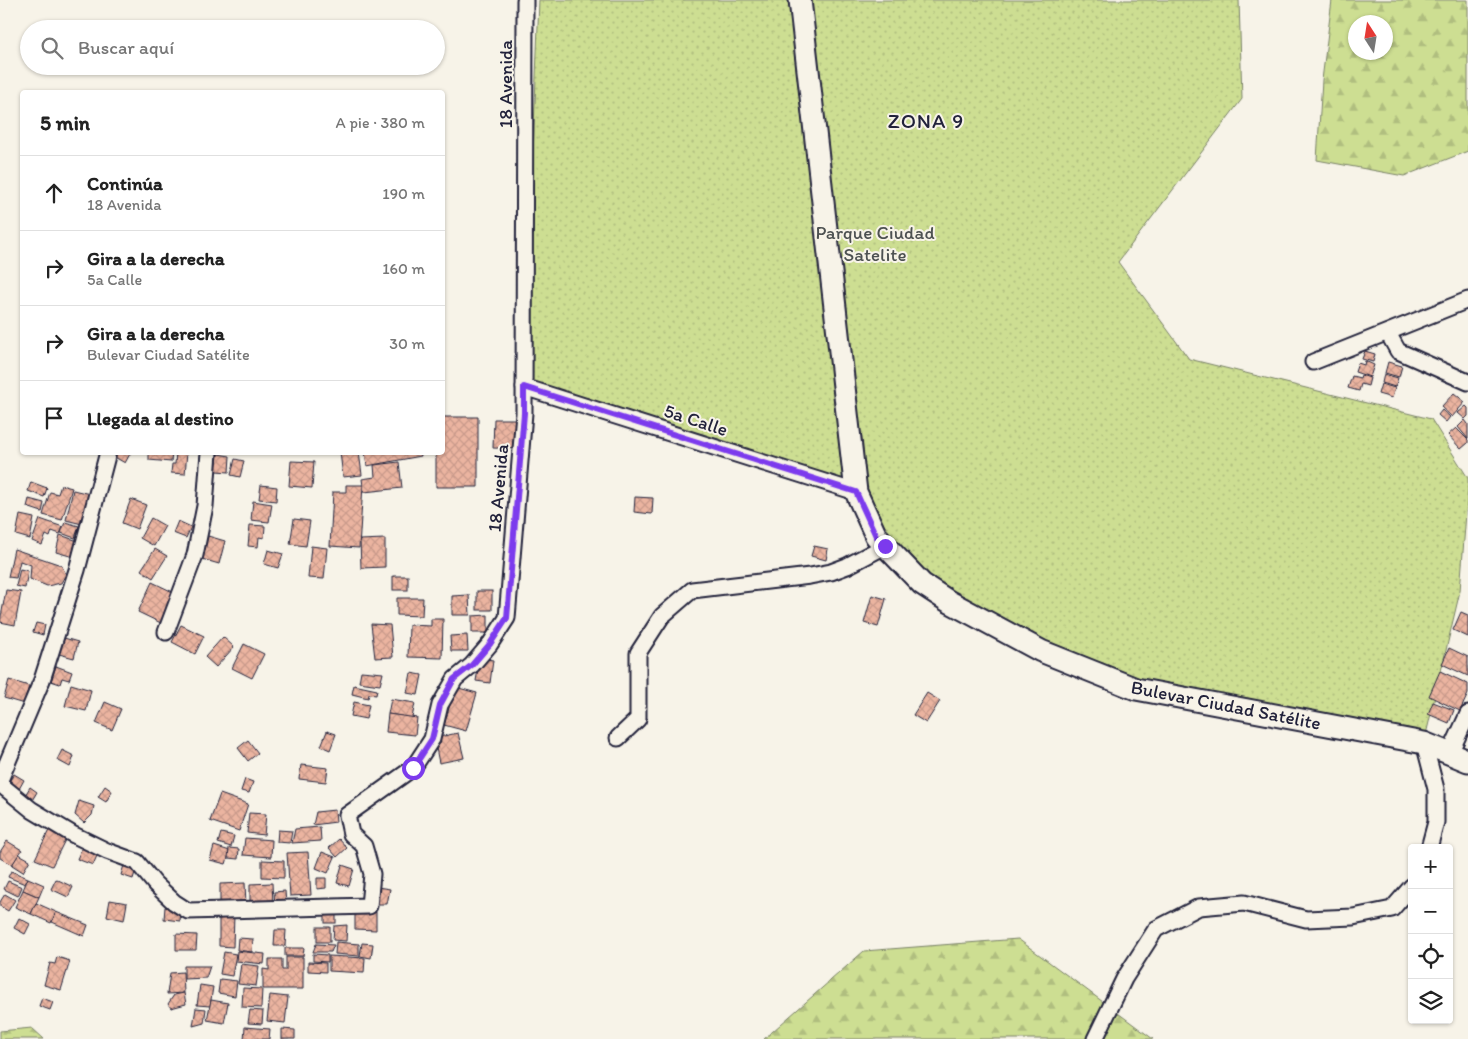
<!DOCTYPE html>
<html lang="es">
<meta charset="utf-8">
<style>
:root{--surface:#fff;--page:#f2f2f2;--text:#222;--muted:#767676;--line:#e0e0e0}
body{margin:0;font-family:Itim,sans-serif;background:var(--page);color:var(--text)}
.controls{position:absolute;right:15px;bottom:15px;display:grid;overflow:hidden;border-radius:5px;box-shadow:0 1px 4px #0004}
.controls button{width:45px;height:45px;display:grid;place-items:center;padding:0;border:0;border-bottom:1px solid var(--line);background:var(--surface);color:var(--text);font:25px sans-serif}
.compass{position:absolute;left:1348px;top:15px;width:45px;height:45px;border-radius:50%;background:var(--surface);box-shadow:0 1px 4px #0004;rotate:348deg}
.stop{position:absolute;width:15px;height:15px;margin:-11px;border:4px solid #7c3aed;border-radius:50%;background:#fff}
.stop.end{background:#7c3aed;border-color:#fff;box-shadow:0 1px 5px #0008}
.list{margin:0;padding:0;list-style:none}
h2{display:flex;justify-content:space-between;align-items:center;height:65px;margin:0;padding:0 20px;font-size:21px}
h2 small{font-size:16px;font-weight:400;color:var(--muted)}
.list li{display:grid;grid-template-columns:32px 1fr auto;gap:15px;align-items:center;box-sizing:border-box;height:75px;padding:0 20px;border-top:1px solid var(--line)}
.list b{display:block;font-size:19px;white-space:nowrap}
.list p{margin:0;font-size:16px;white-space:nowrap;color:var(--muted)}
.list em{font-size:16px;font-style:normal;color:var(--muted)}
.icon{flex:none;width:28px;height:28px;fill:none;stroke:currentColor;stroke-width:2;stroke-linecap:round;stroke-linejoin:round}
.map{position:relative;flex:none;width:1468px;height:1039px;overflow:hidden}
.search{position:absolute;background:var(--surface);box-shadow:0 1px 4px #0004;left:20px;top:20px;width:425px;height:55px;display:flex;align-items:center;gap:12px;box-sizing:border-box;padding:0 18px;border-radius:28px;color:var(--muted);font-size:19px}
.panel{position:absolute;background:var(--surface);box-shadow:0 1px 4px #0004;left:20px;top:90px;width:425px;height:365px;border-radius:5px}
.map>svg:first-child{display:block}
.grass{fill:url(#grass-dots);stroke:#788066}
.forest{fill:url(#forest-firs);stroke:#788066;fill-rule:evenodd}
.building{fill:url(#building-cross-hatch);stroke:#22223b}
.lines{fill:none;stroke-linecap:round;stroke-linejoin:round}
.street-casing{stroke:#22223b;stroke-width:19}
.secondary-casing{stroke:#22223b;stroke-width:25}
.street{stroke:#f7f3e8;stroke-width:15}
.secondary{stroke:#f7f3e8;stroke-width:21}
.route{stroke:#7c3aed;stroke-width:6}
.labels{text-anchor:middle;dominant-baseline:central;stroke-width:4;stroke-linejoin:round;paint-order:stroke}
.street-label{font-size:19px;fill:#22223b;stroke:#f7f3e8}
.park-label{font-size:19px;fill:#4d5151;stroke:#f7f3e8}
.quarter-label{font-size:21px;letter-spacing:1px;fill:#22223b;stroke:#f7f3e8}
</style>
<div class="map">
<svg width="1468" height="1039" viewBox="0 0 1468 1039">
<defs>
<pattern id="grass-dots" width="8" height="8" patternUnits="userSpaceOnUse" patternTransform="scale(1.25)"><rect width="8" height="8" fill="#cdde92"/><path d="M2 2h.1M6 6h.1" fill="none" stroke="#b0be7f" stroke-width="1.8" stroke-linecap="round"/></pattern>
<pattern id="forest-firs" width="22" height="20" patternUnits="userSpaceOnUse" patternTransform="scale(1.25)"><rect width="22" height="20" fill="#cdde92"/><path d="M5 1l3.5 6h-7zM16 11l3.5 6h-7z" fill="#b0be7f"/></pattern>
<pattern id="building-cross-hatch" width="8" height="8" patternUnits="userSpaceOnUse" patternTransform="scale(1.25)"><rect width="8" height="8" fill="#ebb4a0"/><path d="M0 0l8 8M0 8l8-8" fill="none" stroke="#c99a8b"/></pattern>
</defs>
<rect width="100%" height="100%" fill="#f7f3e8"/>
<filter id="ink" filterUnits="userSpaceOnUse"><feTurbulence type="fractalNoise" baseFrequency=".02" numOctaves="2"/><feDisplacementMap in="SourceGraphic" scale="10" xChannelSelector="R" yChannelSelector="G"/><feConvolveMatrix kernelMatrix="1 2 1 2 8 2 1 2 1" color-interpolation-filters="sRGB"/></filter>
<g filter="url(#ink)">
<!-- grass -->
<path class="grass" d="M539,0H1239L1242,99L1118,262L1189,359L1431,419L1468,478V487L1460,591L1424,743L1114,681L948,601L856,492L524,387Z"/>
<!-- forest -->
<g class="forest">
<path d="M1332,0H1468V151L1404,176L1317,160L1322,80ZM1356,22H1386V52H1356Z"/>
<path d="M1018,939L1153,1039H764L864,951Z"/>
<path d="M32,1028L44,1039H0V1031Z"/>
</g>
<!-- building -->
<g class="building">
<path d="M1365,351L1375,354L1373,362L1362,359Z"/>
<path d="M1365,361L1374,365L1370,377L1355,372L1358,363L1364,365Z"/>
<path d="M1388,362L1402,366L1399,377L1385,373Z"/>
<path d="M1384,374L1398,378L1395,387L1382,383Z"/>
<path d="M1361,375L1370,378L1368,386L1361,384L1359,391L1348,388L1352,376L1360,378Z"/>
<path d="M1381,384L1395,388L1392,398L1378,394Z"/>
<path d="M1454,393L1465,402L1452,417L1441,407Z"/>
<path d="M1466,406L1468,408V416L1465,419L1458,413Z"/>
<path d="M1442,410L1450,417L1446,422L1438,415Z"/>
<path d="M442,417H478V487H436V452H442Z"/>
<path d="M494,419H521V449L493,448Z"/>
<path d="M1465,420L1468,424V439L1458,427Z"/>
<path d="M1456,428L1468,440V443L1461,449L1448,435Z"/>
<path d="M113,452H131L125,463L111,455Z"/>
<path d="M149,452H172L171,462L149,460Z"/>
<path d="M176,452H187L185,474L171,473L172,464H175Z"/>
<path d="M340,452H359L362,475L343,477Z"/>
<path d="M365,452H420L421,456L367,466Z"/>
<path d="M218,454L230,456L229,472L216,471Z"/>
<path d="M235,459L244,461L240,477L231,475Z"/>
<path d="M291,461L314,462L312,488L289,486Z"/>
<path d="M399,462L402,488L364,492L362,479L375,477L374,465Z"/>
<path d="M31,482L47,488L44,497L28,491Z"/>
<path d="M61,485L72,488L62,520L43,515L50,492L58,494Z"/>
<path d="M261,485L277,487L276,501L259,499Z"/>
<path d="M346,485H363L359,548L330,546L333,492H346Z"/>
<path d="M73,490L90,494L82,524L66,520Z"/>
<path d="M635,497L653,498L652,514L634,512Z"/>
<path d="M29,499L44,503L42,512L27,507Z"/>
<path d="M131,499L146,505L137,529L122,523Z"/>
<path d="M253,501L272,504L269,522L251,520Z"/>
<path d="M20,515L34,518L30,539L16,535Z"/>
<path d="M151,518L165,526L154,546L140,538Z"/>
<path d="M40,519L63,527L60,534L52,531L50,537L46,535L42,545L32,541Z"/>
<path d="M294,519L310,521L306,546L290,544Z"/>
<path d="M178,521L191,527L186,538L173,533Z"/>
<path d="M65,522L79,526L75,538L61,533Z"/>
<path d="M250,525L265,526L264,538L259,537L258,547L248,546Z"/>
<path d="M60,535L81,542L77,558L56,552Z"/>
<path d="M208,536L225,541L219,564L202,559Z"/>
<path d="M385,539V567L361,568L360,540Z"/>
<path d="M311,546L327,548L324,579L308,578Z"/>
<path d="M814,546L828,549L826,560L811,556Z"/>
<path d="M14,549L61,565L66,574L61,583L47,586L30,579L31,565L20,561L16,578L8,577Z"/>
<path d="M155,549L167,556L153,578L141,570Z"/>
<path d="M268,550L283,554L278,568L264,564Z"/>
<path d="M20,569L28,571L25,588L16,586Z"/>
<rect x="393" y="576" width="15" height="14"/>
<path d="M152,582L177,594L163,624L138,612Z"/>
<path d="M6,590L21,592L15,625L0,622Z"/>
<rect x="477" y="591" width="15" height="19"/>
<path d="M469,595L470,615H452V596Z"/>
<path d="M872,595L886,599L878,627L864,623Z"/>
<path d="M397,598H423L422,616L397,615Z"/>
<path d="M1461,612L1468,615V637L1453,630Z"/>
<path d="M488,615V633H472V616Z"/>
<path d="M431,619H443L442,658L408,657L409,625L431,626Z"/>
<path d="M36,623L45,625L43,635L33,632Z"/>
<path d="M371,624L390,625L393,657L375,658Z"/>
<path d="M181,625L204,636L195,654L172,642Z"/>
<path d="M467,635L468,651H451L450,636Z"/>
<path d="M223,637L234,647L216,667L205,657Z"/>
<path d="M64,638L78,642L74,658L59,654Z"/>
<path d="M244,644L264,654L252,678L232,668Z"/>
<path d="M1449,648L1468,657V676L1442,664Z"/>
<path d="M480,658L493,660L490,683L476,681Z"/>
<path d="M56,666L72,672L69,680L62,678L60,684L51,681Z"/>
<path d="M361,671L383,673L380,685L359,682Z"/>
<path d="M1440,671L1468,684V694L1460,711L1429,696Z"/>
<path d="M411,673L422,675L418,695L407,693Z"/>
<path d="M9,680L29,686L24,704L4,698Z"/>
<path d="M71,684L91,690L86,711L65,706Z"/>
<path d="M354,685L377,690L376,695L369,694L368,698L352,694Z"/>
<path d="M455,687L477,693L466,731L444,725Z"/>
<path d="M927,693L940,701L926,723L913,715Z"/>
<path d="M391,699L415,703L412,718L388,714Z"/>
<path d="M105,702L121,709L112,730L96,723Z"/>
<path d="M354,702L369,705L366,719L351,716Z"/>
<path d="M1433,702L1454,710L1449,723L1428,714Z"/>
<path d="M388,714L417,718L415,735L386,732Z"/>
<path d="M327,731L336,734L330,750L321,746Z"/>
<path d="M458,733L464,758L439,763L434,738Z"/>
<path d="M248,740L258,753L248,761L238,748Z"/>
<path d="M62,750L74,756L70,767L57,760Z"/>
<path d="M301,765L328,768L326,782L299,779Z"/>
<path d="M14,774L24,780L19,789L8,783Z"/>
<path d="M245,779L253,782L249,793L241,791Z"/>
<path d="M105,786L112,791L106,802L98,797Z"/>
<path d="M30,787L37,792L31,802L24,797Z"/>
<path d="M220,794L248,804L239,831L210,821Z"/>
<path d="M79,801L94,806L92,815L84,823L75,815Z"/>
<path d="M335,810L336,822L313,825L316,812Z"/>
<path d="M249,813L266,814L264,835L247,833Z"/>
<path d="M51,826L68,834L52,866L35,859Z"/>
<path d="M320,827L321,841L292,843L295,829Z"/>
<path d="M278,830L292,831L290,843L277,842Z"/>
<path d="M221,833L234,836L231,847L218,843Z"/>
<path d="M245,838L272,840L271,857L243,855Z"/>
<path d="M339,839L347,848L337,857L329,848Z"/>
<path d="M7,841L22,850L12,865L0,858V852Z"/>
<path d="M83,845L99,851L93,865L77,859Z"/>
<path d="M214,846L230,851L226,864L210,860Z"/>
<path d="M229,848L239,849L238,859L228,858Z"/>
<path d="M308,852L311,895L290,896L287,853Z"/>
<path d="M322,852L335,857L328,873L316,868Z"/>
<path d="M19,854L30,860L23,872L12,865Z"/>
<path d="M262,860L284,861V878L262,877Z"/>
<path d="M125,862L137,866L133,879L121,875Z"/>
<path d="M342,865L354,869L349,886L337,883Z"/>
<path d="M11,871L28,878L25,884L8,877Z"/>
<path d="M28,878L44,885L39,897L23,890Z"/>
<path d="M317,878H326V888L317,889Z"/>
<path d="M56,879L73,887L68,897L51,889Z"/>
<path d="M8,881L22,887L18,896L4,889Z"/>
<path d="M245,883L246,905H220V884Z"/>
<path d="M272,883L273,904H250V884Z"/>
<path d="M377,887L390,889L387,904H375Z"/>
<path d="M23,890L39,897L31,914L15,907Z"/>
<path d="M285,891L286,905H275L274,892Z"/>
<path d="M5,894L15,900L8,911L0,906V902Z"/>
<path d="M110,900L127,903L124,920L107,916Z"/>
<path d="M36,903L56,912L51,923L31,914Z"/>
<path d="M165,907L181,909L180,921L164,919Z"/>
<rect x="325" y="909" width="11" height="14"/>
<path d="M355,911L376,912V930L355,929Z"/>
<path d="M56,912L88,925L84,936L52,922Z"/>
<path d="M219,915H234L233,947L219,946Z"/>
<path d="M19,918L30,924L25,934L14,928Z"/>
<path d="M347,925L346,941L333,940L334,926Z"/>
<rect x="317" y="927" width="13" height="15"/>
<path d="M275,930H286L285,946H274Z"/>
<path d="M176,934L197,935L196,950H176Z"/>
<path d="M238,938L253,939L252,952L237,950Z"/>
<path d="M336,942L359,944V956L335,954Z"/>
<path d="M362,943L373,944L371,958L360,956Z"/>
<path d="M316,944L334,945L331,952H313Z"/>
<path d="M285,948H304L303,956H285Z"/>
<path d="M237,951L265,954L264,964L236,961Z"/>
<path d="M224,952L236,954L232,976L220,974Z"/>
<path d="M313,954L328,955V962L313,961Z"/>
<path d="M329,956L365,958L364,973L329,971Z"/>
<path d="M57,957L70,961L61,990L44,985L50,963L55,964Z"/>
<path d="M286,957H303V989H263V969L269,970V959H282V970H286Z"/>
<path d="M308,962L326,963V972L308,971Z"/>
<path d="M241,964L259,966L256,986L238,984Z"/>
<path d="M184,966H210L206,978L184,979Z"/>
<path d="M183,972L184,993L167,994L170,973Z"/>
<path d="M220,979L237,981L235,996L218,993Z"/>
<path d="M200,985L213,987L210,1006L197,1005Z"/>
<path d="M243,988L262,989L261,1008L242,1007Z"/>
<path d="M184,993L186,1004L171,1008L168,1004L174,995Z"/>
<path d="M270,995L288,997L285,1023L267,1021Z"/>
<path d="M42,998L53,1002L50,1010L39,1006Z"/>
<path d="M211,1000L228,1003L224,1023L207,1020Z"/>
<path d="M196,1008L206,1009L204,1023L193,1026Z"/>
<path d="M250,1010L263,1011L262,1024L248,1023Z"/>
<path d="M245,1027L270,1029L269,1039H244Z"/>
<path d="M282,1029L295,1030V1039H282Z"/>
</g>
<g class="lines">
<!-- street casing -->
<g class="street-casing">
<g id="street">
<path d="M1388,333L1398,351L1468,382"/>
<path d="M1313,362L1468,300"/>
<path d="M524,387L856,492"/>
<path d="M166,632L195,555L205,506L209,452"/>
<path d="M618,738L638,719V653L662,616L692,590L810,576L831,572L847,566L885,546"/>
<path d="M1424,743L1436,789V822L1429,848"/>
<path d="M1450,753L1468,714"/>
<path d="M0,780L42,680L77,570L108,452"/>
<path d="M0,784L32,810L72,834L107,851L137,862L155,884L174,902L188,911L369,906L372,874L364,846L351,834L347,815L413,768L432,739L440,705L455,679L472,665L490,644L507,618L524,413L525,0"/>
<path d="M1095,1039L1124,979L1156,929L1199,907L1244,903L1306,919L1353,917L1392,909L1412,886"/>
</g>
</g>
<!-- secondary casing -->
<g class="secondary-casing">
<path id="secondary" d="M800,0L856,492L876,536L922,584L948,601L1041,651L1136,689L1424,743L1468,761"/>
</g>
<!-- street -->
<use href="#street" class="street"/>
<!-- secondary -->
<use href="#secondary" class="secondary"/>
</g>
</g>
<g class="lines" filter="url(#ink)">
<!-- route -->
<path class="route" d="M413,768L432,739L440,705L454,679L472,665L490,644L507,618L524,413V387L856,492L876,536L885,546"/>
</g>
<g class="labels">
<!-- street labels -->
<g class="street-label">
<text transform="translate(505 84) rotate(-90)">18 Avenida</text>
<text transform="translate(696 420) rotate(18)">5a Calle</text>
<text transform="translate(498 488) rotate(-85)">18 Avenida</text>
<text transform="translate(1226 705) rotate(11)">Bulevar Ciudad Satélite</text>
</g>
<!-- park labels -->
<g class="park-label">
<text x="875" y="232">Parque Ciudad<tspan x="875" dy="22">Satelite</tspan></text>
</g>
<!-- quarter labels -->
<g class="quarter-label">
<text x="926" y="120">ZONA 9</text>
</g>
</g>
</svg>
<div class="controls">
<button>+</button>
<button>−</button>
<button><svg class="icon" aria-label="locate" viewBox="0 0 24 24"><circle cx="12" cy="12" r="6"/><path d="M12 2v4M12 18v4M2 12h4M18 12h4"/></svg></button>
<button><svg class="icon" aria-label="layers" viewBox="0 0 24 24"><path d="M12 4l9 5-9 5-9-5zM3 14l9 5 9-5"/></svg></button>
</div>
<svg class="compass" viewBox="-18 -18 36 36"><path d="M0-13l5 13h-10z" fill="#e53935"/><path d="M0 13l5-13h-10z" fill="#767676"/></svg>
<div class="stop" style="left:413px;top:768px"></div>
<div class="stop end" style="left:885px;top:546px"></div>
<div class="search"><svg class="icon" aria-label="search" viewBox="0 0 24 24"><circle cx="10" cy="10" r="6"/><path d="M15 15l6 6"/></svg>Buscar aquí</div>
<section class="panel">
<h2>5 min<small>A pie · 380 m</small></h2>
<ul class="list">
<li><svg class="icon" aria-label="ahead" viewBox="0 0 24 24"><path d="M12 20V5M6 11l6-6 6 6"/></svg><div><b>Continúa</b><p>18 Avenida</p></div><em>190 m</em></li>
<li><svg class="icon" aria-label="right" viewBox="0 0 24 24"><path d="M7 20v-9h11M14 6l5 5-5 5"/></svg><div><b>Gira a la derecha</b><p>5a Calle</p></div><em>160 m</em></li>
<li><svg class="icon" aria-label="right" viewBox="0 0 24 24"><path d="M7 20v-9h11M14 6l5 5-5 5"/></svg><div><b>Gira a la derecha</b><p>Bulevar Ciudad Satélite</p></div><em>30 m</em></li>
<li><svg class="icon" aria-label="arrive" viewBox="0 0 24 24"><path d="M6 21V4h12l-3 4 3 4H6"/></svg><div><b>Llegada al destino</b></div></li>
</ul>
</section>
</div>
